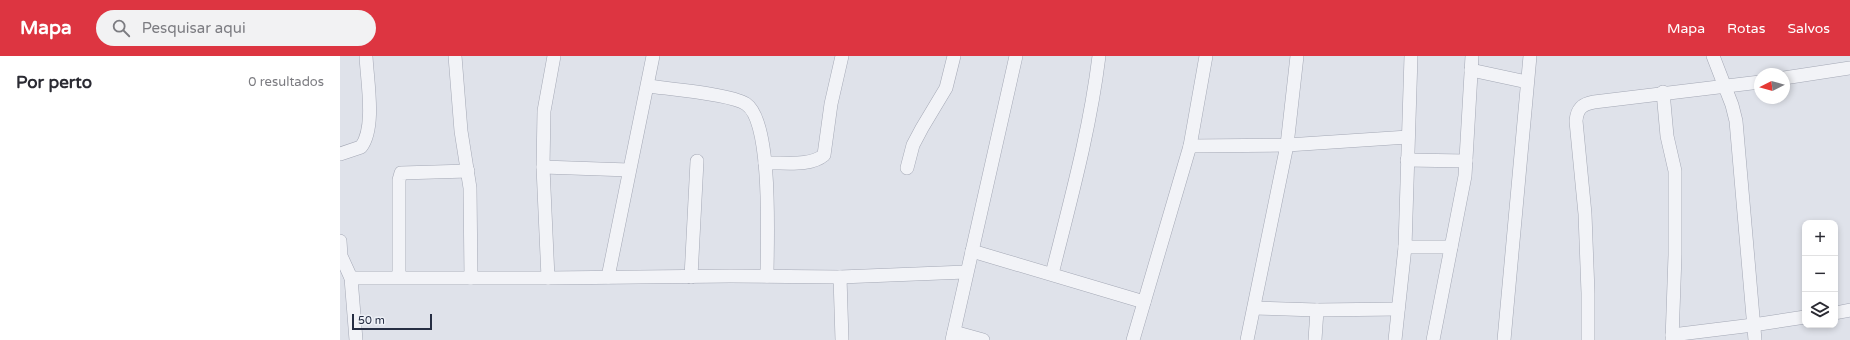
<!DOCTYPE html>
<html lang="pt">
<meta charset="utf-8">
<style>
:root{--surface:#fff;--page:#f2f2f3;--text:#2b2b33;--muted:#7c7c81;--line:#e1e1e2;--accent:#dd3541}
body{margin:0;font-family:"Varela Round",sans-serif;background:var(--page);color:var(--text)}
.controls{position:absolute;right:12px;bottom:12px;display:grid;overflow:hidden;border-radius:8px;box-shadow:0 2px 6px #0003}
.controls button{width:36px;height:36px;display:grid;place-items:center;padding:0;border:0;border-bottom:1px solid var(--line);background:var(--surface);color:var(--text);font:20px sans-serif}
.compass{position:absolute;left:1414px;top:12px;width:36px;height:36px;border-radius:50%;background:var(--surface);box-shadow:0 2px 6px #0003;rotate:264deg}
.scale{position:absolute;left:12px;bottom:10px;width:80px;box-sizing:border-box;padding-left:4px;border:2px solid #262e43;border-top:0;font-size:11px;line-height:14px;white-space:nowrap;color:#262e43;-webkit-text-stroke:3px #eef1f7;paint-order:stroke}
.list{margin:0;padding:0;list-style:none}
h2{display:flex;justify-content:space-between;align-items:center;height:52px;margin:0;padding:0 16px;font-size:17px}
h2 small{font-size:13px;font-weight:400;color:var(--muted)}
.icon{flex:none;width:22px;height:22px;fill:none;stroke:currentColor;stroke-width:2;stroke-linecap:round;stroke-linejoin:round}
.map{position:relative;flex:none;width:1510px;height:284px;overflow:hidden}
header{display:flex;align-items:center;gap:24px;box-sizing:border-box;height:56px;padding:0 20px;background:var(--accent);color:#fff}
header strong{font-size:19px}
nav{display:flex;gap:22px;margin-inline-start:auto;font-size:14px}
.search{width:280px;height:36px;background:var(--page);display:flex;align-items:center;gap:10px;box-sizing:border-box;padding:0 14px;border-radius:22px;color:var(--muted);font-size:15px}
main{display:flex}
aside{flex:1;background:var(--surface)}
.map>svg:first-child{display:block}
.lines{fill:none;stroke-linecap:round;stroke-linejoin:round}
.minor-casing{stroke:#a4a8b5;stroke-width:14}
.minor{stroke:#f2f3f7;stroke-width:13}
</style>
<header>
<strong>Mapa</strong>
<div class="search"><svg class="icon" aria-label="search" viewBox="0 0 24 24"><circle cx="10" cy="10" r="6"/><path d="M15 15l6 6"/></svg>Pesquisar aqui</div>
<nav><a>Mapa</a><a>Rotas</a><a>Salvos</a></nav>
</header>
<main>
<aside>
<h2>Por perto<small>0 resultados</small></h2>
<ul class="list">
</ul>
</aside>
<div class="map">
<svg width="1510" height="284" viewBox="0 0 1510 284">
<rect width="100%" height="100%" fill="#dfe2ea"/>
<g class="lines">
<!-- minor casing -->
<g class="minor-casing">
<g id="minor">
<path d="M115,0L121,75L130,132L131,222"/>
<path d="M1373,0L1392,49L1396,65L1415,284"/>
<path d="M1131,14L1187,26"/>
<path d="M1444,22L1510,12"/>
<path d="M308,30C329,33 391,38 406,48C433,66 427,188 427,220"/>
<path d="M1323,36L1327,80L1335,115V199L1332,284"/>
<path d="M850,90L947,89L1068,81"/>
<path d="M0,98L21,91C36,72 27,24 26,0"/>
<path d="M1067,104L1126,105"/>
<path d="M425,107C443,106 470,111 484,99L491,48L502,0"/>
<path d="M203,111L289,114"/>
<path d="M567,112L573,89L582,72L606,32L614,0"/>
<path d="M0,185L1,200L11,222L16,284"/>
<path d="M1065,191H1111"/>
<path d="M632,195L804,246"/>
<path d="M712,218C730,146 750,74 759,0"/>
<path d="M59,221V124L61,117L128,115"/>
<path d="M268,221L313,0"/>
<path d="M351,221L357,105"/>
<path d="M500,221L502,284"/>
<path d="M11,222H208L390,220L500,221L626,216"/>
<path d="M208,222L203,111L204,55L214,0"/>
<path d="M914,252L977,254L1058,253"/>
<path d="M1495,257L1510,254"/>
<path d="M614,276L643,284"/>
<path d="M1332,279L1413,269L1465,261"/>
<path d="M612,284L676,0"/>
<path d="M793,284L850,90L866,0"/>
<path d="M907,284L947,89L957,0"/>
<path d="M975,284L977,254"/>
<path d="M1055,284L1065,191L1071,0"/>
<path d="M1093,284L1125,120L1132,0"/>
<path d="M1164,284L1190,0"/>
<path d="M1248,284V237L1245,158L1236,65C1237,53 1242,48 1254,46L1420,26"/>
</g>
</g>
<!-- minor -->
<use href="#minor" class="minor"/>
</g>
</svg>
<div class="controls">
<button>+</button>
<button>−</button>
<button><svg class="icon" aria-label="layers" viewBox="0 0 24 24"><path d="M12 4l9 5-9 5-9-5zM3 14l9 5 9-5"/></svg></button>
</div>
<svg class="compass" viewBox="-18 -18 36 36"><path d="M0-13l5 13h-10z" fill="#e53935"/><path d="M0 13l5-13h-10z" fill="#7c7c81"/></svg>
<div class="scale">50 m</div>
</div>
</main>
